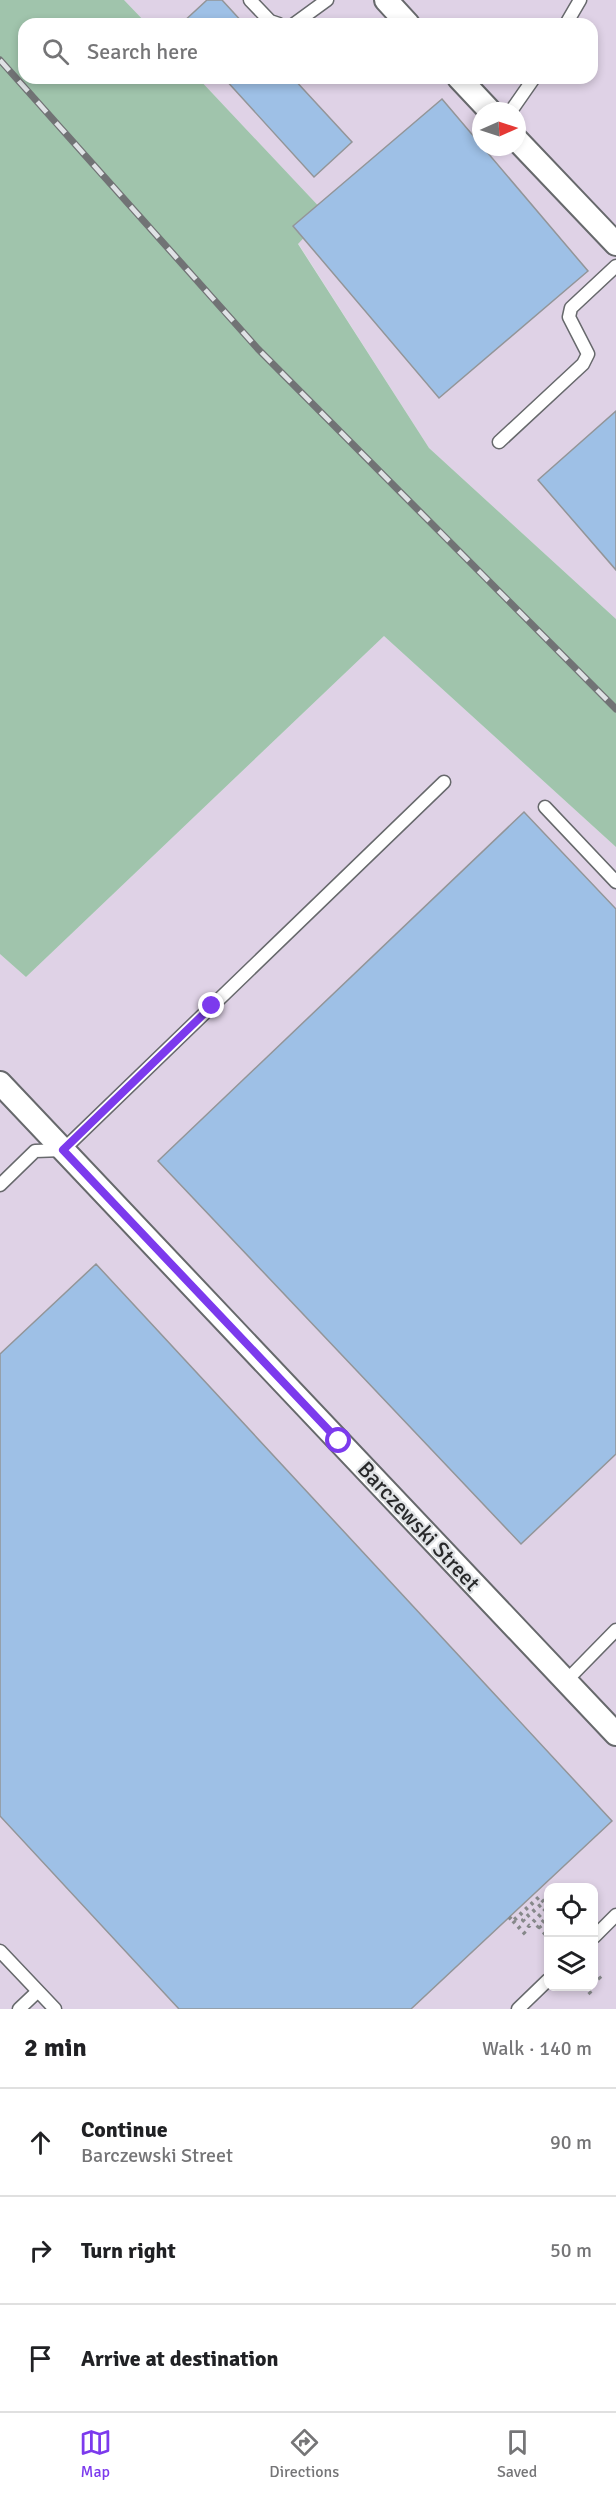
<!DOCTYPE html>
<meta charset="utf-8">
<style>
:root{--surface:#fff;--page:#f6f6f6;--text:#202124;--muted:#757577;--line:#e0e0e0;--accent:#7c3aed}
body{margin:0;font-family:Signika,sans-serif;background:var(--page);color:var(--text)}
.controls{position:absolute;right:18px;bottom:18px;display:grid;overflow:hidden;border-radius:12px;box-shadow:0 3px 9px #0003}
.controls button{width:54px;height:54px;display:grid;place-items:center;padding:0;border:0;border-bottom:2px solid var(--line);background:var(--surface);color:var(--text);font:30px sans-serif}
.compass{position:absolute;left:472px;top:102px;width:54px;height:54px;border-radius:50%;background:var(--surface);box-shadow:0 3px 9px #0003;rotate:87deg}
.stop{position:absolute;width:18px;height:18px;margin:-14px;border:4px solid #7c3aed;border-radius:50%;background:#fff}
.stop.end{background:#7c3aed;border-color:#fff;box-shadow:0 2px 6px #0008}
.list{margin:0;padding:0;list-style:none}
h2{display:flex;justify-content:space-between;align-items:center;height:78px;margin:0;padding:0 24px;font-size:26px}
h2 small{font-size:20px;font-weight:400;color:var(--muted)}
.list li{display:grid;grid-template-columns:39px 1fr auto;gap:18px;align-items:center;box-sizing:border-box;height:108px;padding:0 24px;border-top:2px solid var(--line)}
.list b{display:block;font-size:22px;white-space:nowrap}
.list p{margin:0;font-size:20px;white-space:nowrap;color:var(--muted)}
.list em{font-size:20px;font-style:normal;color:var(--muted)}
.icon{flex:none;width:33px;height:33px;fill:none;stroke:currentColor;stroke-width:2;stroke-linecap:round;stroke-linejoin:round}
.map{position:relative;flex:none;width:616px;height:2009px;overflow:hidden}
.search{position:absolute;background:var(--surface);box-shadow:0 3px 9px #0003;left:18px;right:18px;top:18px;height:66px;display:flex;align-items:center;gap:15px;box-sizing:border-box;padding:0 21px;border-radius:18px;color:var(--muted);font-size:22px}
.sheet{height:402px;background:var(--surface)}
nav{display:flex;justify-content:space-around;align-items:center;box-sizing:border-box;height:84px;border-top:2px solid var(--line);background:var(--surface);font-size:16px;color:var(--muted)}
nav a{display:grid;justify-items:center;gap:3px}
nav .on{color:var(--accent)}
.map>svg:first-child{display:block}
.industrial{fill:#dfd2e6;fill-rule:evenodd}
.green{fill:#a0c4ac}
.building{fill:#9ec0e6;stroke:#939598;stroke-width:1.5}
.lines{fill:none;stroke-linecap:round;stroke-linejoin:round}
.lane-casing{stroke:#67696c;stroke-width:15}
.street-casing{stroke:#67696c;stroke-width:26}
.path{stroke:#86888a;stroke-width:4;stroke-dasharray:3 4.5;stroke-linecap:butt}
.lane{stroke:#fff;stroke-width:12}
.street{stroke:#fff;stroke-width:22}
.rail-casing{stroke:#717375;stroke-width:7}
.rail{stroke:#dfe2e5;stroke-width:4.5;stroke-dasharray:14;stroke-linecap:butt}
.route{stroke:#7c3aed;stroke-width:8}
.labels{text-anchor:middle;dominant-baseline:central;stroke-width:4.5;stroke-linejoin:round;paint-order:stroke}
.street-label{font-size:22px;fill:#28292a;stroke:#dfe2e5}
</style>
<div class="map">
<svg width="616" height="2009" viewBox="0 0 616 2009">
<rect width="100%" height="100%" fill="#dfe2e5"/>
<!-- industrial -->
<g class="industrial">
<path d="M124,0H616V619L429,448L298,243L326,214L198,78H592V24H147ZM481,111H517V147H481Z"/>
<path d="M384,636L616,847V2009H0V954L26,977ZM548,1888H594V1986H548Z"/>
</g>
<!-- green -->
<path class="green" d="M0,0H124L147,24H24V78H198L326,214L298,244L429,448L616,619V847L384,636L26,977L0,954Z"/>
<!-- building -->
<g class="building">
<path d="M207,0H222L244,24H181Z"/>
<path d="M224,78H293L352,142L314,177Z"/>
<path d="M442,99L588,271L439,398L293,226Z"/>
<path d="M616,411V570L538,480Z"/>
<path d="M524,812L616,909V1454L521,1544L158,1161Z"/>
<path d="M96,1264L612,1821L411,2009H179L0,1816V1354Z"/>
</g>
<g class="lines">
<!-- lane casing -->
<g class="lane-casing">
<g id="lane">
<path d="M250,0L270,21L279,24"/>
<path d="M294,24L327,0"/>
<path d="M566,24L580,0"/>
<path d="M511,111L534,78"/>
<path d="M499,442L583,364L588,354L569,317L571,308L616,266"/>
<path d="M545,807L616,882"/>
<path d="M0,1185L35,1151L63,1150L444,782"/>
<path d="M566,1681L616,1630"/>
<path d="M594,1937L616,1915"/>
<path d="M0,1951L55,2009"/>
<path d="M19,2009L37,1992"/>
<path d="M518,2009L548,1980"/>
</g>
</g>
<!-- street casing -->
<g class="street-casing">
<g id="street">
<path d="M386,0L408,24"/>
<path d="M459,78L490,111"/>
<path d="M517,140L616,244"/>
<path d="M0,1083L616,1734"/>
</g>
</g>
<!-- path -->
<g class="path">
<path d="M509,1917L513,1921L539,1897L544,1902L523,1920L529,1926L548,1907"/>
<path d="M513,1921L527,1936"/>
<path d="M539,1926L548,1938"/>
<path d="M537,1928L548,1916"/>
<path d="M594,1971L603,1982"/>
<path d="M584,1986L591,1994"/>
</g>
<!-- lane -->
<use href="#lane" class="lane"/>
<!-- street -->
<use href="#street" class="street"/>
<!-- rail casing -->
<g class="rail-casing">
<path id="rail" d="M0,60L258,349L616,709"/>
</g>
<!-- rail -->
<use href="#rail" class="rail"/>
</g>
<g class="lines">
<!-- route -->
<path class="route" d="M212,1006L63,1150L339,1441"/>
</g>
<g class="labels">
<!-- street labels -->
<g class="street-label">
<text transform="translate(419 1526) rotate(47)">Barczewski Street</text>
</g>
</g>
</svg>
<div class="controls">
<button><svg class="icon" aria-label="locate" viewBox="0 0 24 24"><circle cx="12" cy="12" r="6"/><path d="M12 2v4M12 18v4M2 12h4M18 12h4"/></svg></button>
<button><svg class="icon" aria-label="layers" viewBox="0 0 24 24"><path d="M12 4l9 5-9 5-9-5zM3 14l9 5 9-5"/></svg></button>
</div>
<svg class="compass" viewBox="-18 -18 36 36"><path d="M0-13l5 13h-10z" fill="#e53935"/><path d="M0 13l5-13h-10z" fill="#757577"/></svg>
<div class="stop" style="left:339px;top:1441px"></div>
<div class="stop end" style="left:212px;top:1006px"></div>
<div class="search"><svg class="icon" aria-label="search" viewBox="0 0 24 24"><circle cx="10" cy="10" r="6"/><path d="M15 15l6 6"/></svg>Search here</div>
</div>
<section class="sheet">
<h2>2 min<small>Walk · 140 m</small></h2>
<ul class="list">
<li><svg class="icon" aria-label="ahead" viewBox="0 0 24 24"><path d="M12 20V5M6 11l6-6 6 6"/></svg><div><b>Continue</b><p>Barczewski Street</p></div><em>90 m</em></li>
<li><svg class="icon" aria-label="right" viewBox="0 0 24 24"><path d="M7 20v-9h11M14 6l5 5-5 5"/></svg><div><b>Turn right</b></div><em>50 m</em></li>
<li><svg class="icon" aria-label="arrive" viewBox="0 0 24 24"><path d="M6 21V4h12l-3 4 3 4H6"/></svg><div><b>Arrive at destination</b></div></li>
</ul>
</section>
<nav>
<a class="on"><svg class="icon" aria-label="map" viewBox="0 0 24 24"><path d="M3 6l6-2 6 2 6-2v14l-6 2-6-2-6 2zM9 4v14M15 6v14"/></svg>Map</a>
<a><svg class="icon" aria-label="directions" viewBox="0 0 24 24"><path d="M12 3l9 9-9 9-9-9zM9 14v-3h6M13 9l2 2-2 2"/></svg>Directions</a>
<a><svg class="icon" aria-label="saved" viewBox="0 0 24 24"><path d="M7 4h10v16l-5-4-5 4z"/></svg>Saved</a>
</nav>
